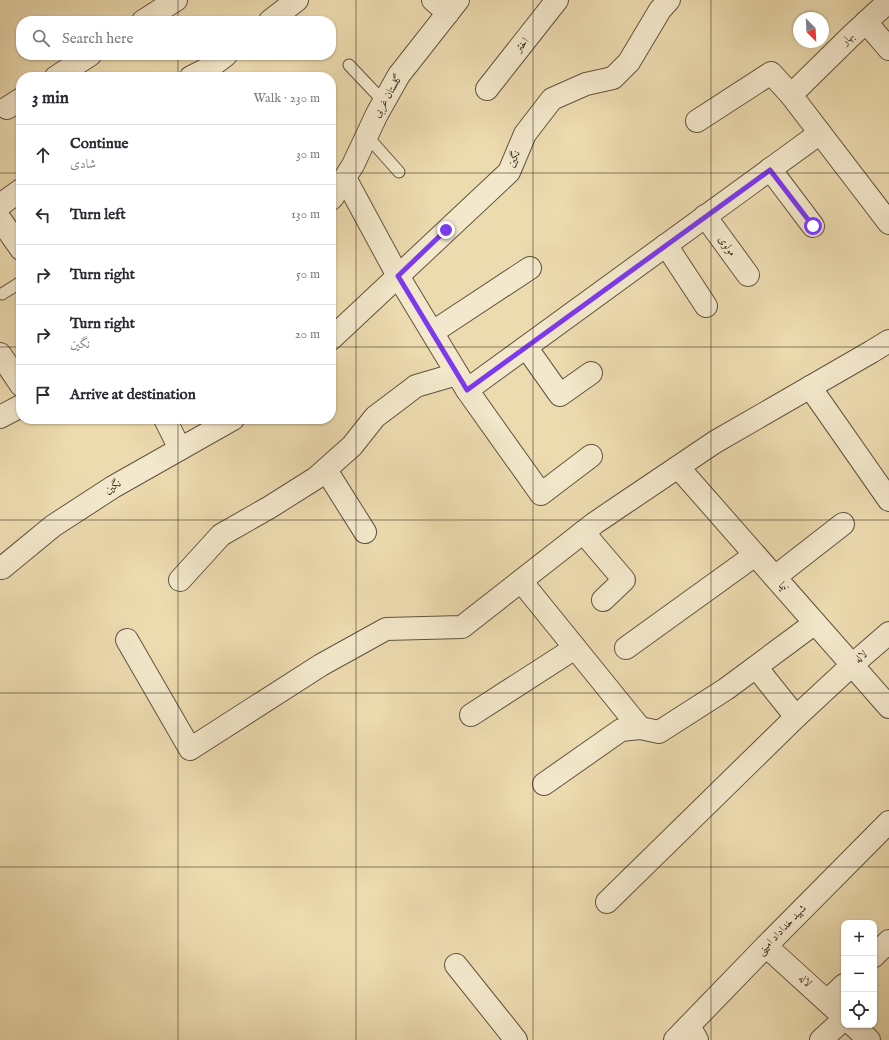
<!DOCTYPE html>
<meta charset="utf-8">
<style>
:root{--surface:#fff;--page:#f7f7f7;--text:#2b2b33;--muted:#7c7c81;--line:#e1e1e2}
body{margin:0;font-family:"IM FELL English",Amiri,serif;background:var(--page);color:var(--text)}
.controls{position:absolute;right:12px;bottom:12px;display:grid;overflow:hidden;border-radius:8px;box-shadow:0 1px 3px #0004}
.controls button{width:36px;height:36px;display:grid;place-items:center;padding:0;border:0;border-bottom:1px solid var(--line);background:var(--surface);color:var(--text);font:20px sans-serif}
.compass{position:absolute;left:793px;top:12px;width:36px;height:36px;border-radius:50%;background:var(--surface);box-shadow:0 1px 3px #0004;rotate:156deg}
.stop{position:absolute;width:12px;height:12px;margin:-9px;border:3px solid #7c3aed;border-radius:50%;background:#fff}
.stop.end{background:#7c3aed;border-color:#fff;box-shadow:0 1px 4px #0008}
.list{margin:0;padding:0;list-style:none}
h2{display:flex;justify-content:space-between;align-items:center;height:52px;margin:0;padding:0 16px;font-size:17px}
h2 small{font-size:13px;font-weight:400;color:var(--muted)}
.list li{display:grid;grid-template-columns:26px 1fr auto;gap:12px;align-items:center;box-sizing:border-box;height:60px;padding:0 16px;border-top:1px solid var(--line)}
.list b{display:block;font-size:15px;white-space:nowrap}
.list p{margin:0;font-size:13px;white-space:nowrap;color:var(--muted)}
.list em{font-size:13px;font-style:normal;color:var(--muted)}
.icon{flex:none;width:22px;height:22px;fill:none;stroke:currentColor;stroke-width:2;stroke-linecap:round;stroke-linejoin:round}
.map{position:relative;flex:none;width:889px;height:1040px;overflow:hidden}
.search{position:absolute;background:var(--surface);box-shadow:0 1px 3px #0004;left:16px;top:16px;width:320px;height:44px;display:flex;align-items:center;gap:10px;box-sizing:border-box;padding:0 14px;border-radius:16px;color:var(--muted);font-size:15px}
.panel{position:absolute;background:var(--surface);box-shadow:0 1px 3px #0004;left:16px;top:72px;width:320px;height:352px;border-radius:16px}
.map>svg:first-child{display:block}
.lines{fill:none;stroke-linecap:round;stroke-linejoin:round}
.service-casing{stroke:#615341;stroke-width:13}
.minor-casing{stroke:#615341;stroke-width:24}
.tertiary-casing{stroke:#615341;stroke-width:24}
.service{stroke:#f3e8cb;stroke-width:11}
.minor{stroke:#f3e8cb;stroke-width:22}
.tertiary{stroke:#f3e8cb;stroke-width:22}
.route{stroke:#7c3aed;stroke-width:5}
.grid{fill:none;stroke:#33261c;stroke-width:1;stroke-opacity:0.55}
.labels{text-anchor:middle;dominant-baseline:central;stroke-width:3.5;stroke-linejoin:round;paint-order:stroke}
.street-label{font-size:11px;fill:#33261c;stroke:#f3e8cb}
</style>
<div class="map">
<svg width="889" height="1040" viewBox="0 0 889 1040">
<rect width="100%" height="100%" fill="#ecdbaf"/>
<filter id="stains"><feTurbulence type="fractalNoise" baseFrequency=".005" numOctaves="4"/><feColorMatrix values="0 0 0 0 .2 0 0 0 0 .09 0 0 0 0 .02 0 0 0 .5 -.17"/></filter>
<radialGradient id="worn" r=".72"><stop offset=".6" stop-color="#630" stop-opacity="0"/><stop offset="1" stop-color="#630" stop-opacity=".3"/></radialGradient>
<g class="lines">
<!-- service casing -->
<g class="service-casing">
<g id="service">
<path d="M349,65L384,102"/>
<path d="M367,136L399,172"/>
<path d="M2,294L21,282"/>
</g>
</g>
<!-- minor casing -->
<g class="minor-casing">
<g id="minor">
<path d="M433,0L448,13"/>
<path d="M143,21L176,0"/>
<path d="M270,21L297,0"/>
<path d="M866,22L889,49"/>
<path d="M56,77L90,55"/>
<path d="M191,77L209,68L226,55"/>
<path d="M487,89L557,0"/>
<path d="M791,95L851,36L889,1"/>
<path d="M7,108L21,99"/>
<path d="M697,121L771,73L791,95L889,223"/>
<path d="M770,169L813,226"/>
<path d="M345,178L398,276L467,390L541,494L591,456"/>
<path d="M0,205L21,190"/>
<path d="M705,216L748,275"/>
<path d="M0,219L21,249"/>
<path d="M666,245L706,306"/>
<path d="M433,332L530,268"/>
<path d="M331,339L509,172L525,134L552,99L586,84L613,78L629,62L660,10L669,0"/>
<path d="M526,347L560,395L591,373"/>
<path d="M0,354L21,385"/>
<path d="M810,387L889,500"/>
<path d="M467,390L820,133"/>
<path d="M165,419L180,449"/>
<path d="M678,467L889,707"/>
<path d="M326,470L365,532"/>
<path d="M583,532L624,580L603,600"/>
<path d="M2,568L53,526L113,487L233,419"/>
<path d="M775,577L843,524"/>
<path d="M180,580L221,535L270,507L316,478L352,446L375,417L416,386L457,374"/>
<path d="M521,581L640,728"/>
<path d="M127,640L190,749L321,665L386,629L462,627L595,523L626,502L715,442L871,352L889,341"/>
<path d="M626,648L755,555"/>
<path d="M756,667L796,717"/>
<path d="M471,715L575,648"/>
<path d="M544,784L621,730L640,728L659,732L726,689L815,623"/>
<path d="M607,902L796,717L852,665L889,633"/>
<path d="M766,946L844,1017"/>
<path d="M874,956L889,941"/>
<path d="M456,965L516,1040"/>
<path d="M827,1001L844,985"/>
<path d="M853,1025L869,1040"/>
<path d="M689,1026L697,1040"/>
<path d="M821,1040L844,1019"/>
</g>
</g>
<!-- tertiary casing -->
<g class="tertiary-casing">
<g id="tertiary">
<path d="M331,199L333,197L353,165L377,114L399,75L458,0"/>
<path d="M0,417L21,406"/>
<path d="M675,1040L766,946L889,822"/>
</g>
</g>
<!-- service -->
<use href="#service" class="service"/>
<!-- minor -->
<use href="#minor" class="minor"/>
<!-- tertiary -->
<use href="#tertiary" class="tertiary"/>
</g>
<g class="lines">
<!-- route -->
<path class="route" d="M446,230L398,276L467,390L770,170L813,226"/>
</g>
<!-- grid -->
<path class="grid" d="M178,0V21M356,0V1040M533,0V1040M711,0V1040M178,55V77M0,173H21M331,173H889M0,347H21M331,347H889M178,419V1040M0,520H889M0,693H889M0,867H889"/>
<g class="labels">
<!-- street labels -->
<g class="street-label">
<text transform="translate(848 39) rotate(-44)">بهار</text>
<text transform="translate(522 45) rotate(-52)">اختر</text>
<text transform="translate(388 96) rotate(-60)">گلستان غربی</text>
<text transform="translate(514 159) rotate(-66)">نگین</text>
<text transform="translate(727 246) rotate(54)">مولوی</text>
<text transform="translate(113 487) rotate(-31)">نگین</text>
<text transform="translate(783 587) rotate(49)">نیما</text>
<text transform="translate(861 657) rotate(-41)">لاله</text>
<text transform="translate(782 930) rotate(-46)">شهید خداداد امینی</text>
<text transform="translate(805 981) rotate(42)">لاله</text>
</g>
</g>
<rect width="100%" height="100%" filter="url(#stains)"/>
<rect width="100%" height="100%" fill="url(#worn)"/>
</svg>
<div class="controls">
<button>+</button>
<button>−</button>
<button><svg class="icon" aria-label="locate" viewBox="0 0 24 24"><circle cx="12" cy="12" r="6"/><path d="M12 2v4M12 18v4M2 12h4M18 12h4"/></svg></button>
</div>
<svg class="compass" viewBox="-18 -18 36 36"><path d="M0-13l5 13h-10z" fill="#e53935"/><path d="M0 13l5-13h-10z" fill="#7c7c81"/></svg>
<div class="stop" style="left:813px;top:226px"></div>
<div class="stop end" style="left:446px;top:230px"></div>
<div class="search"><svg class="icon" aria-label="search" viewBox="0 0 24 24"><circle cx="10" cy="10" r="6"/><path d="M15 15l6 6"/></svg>Search here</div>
<section class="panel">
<h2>3 min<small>Walk · 230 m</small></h2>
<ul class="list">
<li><svg class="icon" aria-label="ahead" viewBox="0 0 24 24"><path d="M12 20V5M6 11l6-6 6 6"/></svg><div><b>Continue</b><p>شادی</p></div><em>30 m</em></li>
<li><svg class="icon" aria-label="left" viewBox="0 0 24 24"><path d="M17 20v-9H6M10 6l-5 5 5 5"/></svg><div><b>Turn left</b></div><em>130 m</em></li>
<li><svg class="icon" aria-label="right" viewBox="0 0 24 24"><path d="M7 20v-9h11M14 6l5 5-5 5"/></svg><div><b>Turn right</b></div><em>50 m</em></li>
<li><svg class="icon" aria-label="right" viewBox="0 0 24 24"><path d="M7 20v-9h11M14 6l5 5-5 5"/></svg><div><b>Turn right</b><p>نگین</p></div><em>20 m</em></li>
<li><svg class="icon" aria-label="arrive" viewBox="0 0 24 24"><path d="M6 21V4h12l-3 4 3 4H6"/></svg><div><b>Arrive at destination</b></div></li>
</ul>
</section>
</div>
